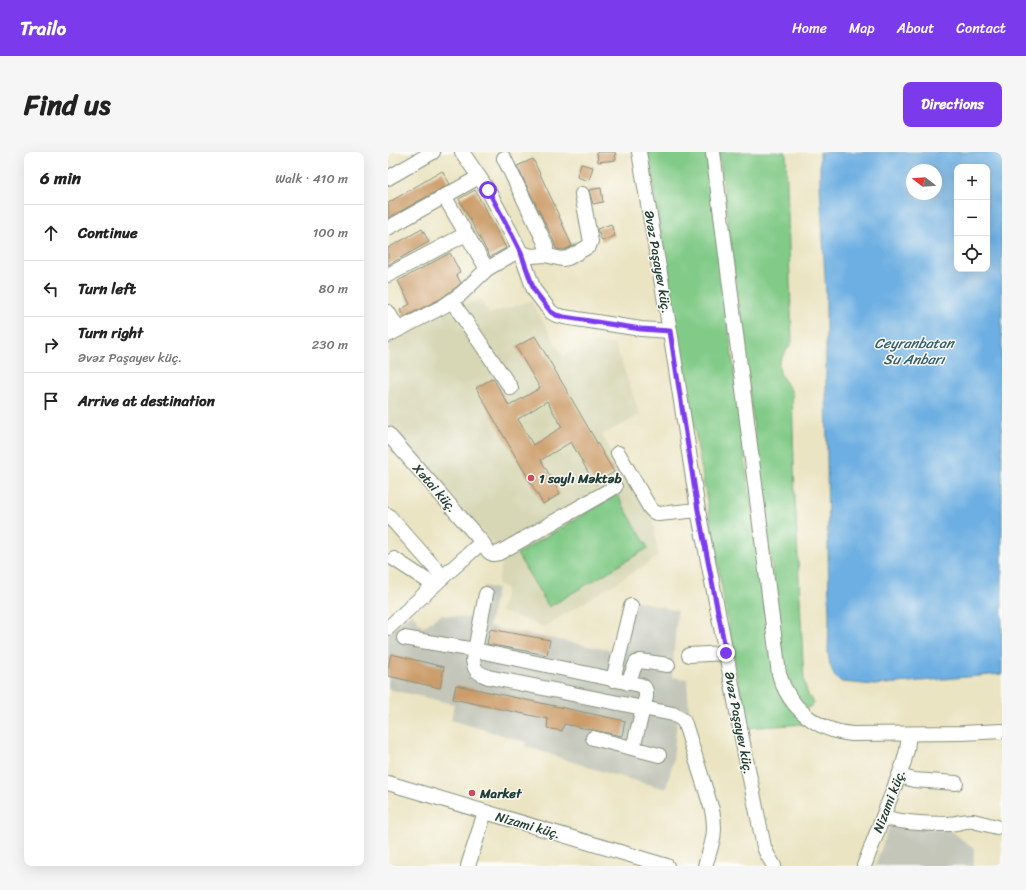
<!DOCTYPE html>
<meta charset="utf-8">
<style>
:root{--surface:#fff;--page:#f6f6f6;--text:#222;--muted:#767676;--line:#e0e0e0;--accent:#7c3aed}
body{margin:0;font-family:Sriracha,sans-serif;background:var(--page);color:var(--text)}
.controls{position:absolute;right:12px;top:12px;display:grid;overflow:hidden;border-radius:8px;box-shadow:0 4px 16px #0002}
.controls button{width:36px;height:36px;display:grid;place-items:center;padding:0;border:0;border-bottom:1px solid var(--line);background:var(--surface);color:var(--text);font:20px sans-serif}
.compass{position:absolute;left:518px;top:12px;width:36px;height:36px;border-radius:50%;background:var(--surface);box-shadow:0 4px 16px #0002;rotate:287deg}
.stop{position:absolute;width:12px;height:12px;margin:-9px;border:3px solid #7c3aed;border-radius:50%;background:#fff}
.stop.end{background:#7c3aed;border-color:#fff;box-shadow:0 1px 4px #0008}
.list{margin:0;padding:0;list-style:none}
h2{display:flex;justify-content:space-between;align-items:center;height:52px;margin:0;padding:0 16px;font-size:17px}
h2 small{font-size:13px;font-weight:400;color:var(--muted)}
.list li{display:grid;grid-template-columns:26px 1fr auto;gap:12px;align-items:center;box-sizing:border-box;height:56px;padding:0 16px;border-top:1px solid var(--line)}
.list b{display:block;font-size:15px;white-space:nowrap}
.list p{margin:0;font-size:13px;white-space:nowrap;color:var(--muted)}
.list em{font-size:13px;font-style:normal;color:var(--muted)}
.icon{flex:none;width:22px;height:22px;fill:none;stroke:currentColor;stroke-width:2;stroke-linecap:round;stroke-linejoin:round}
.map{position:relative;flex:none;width:614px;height:714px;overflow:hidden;border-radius:8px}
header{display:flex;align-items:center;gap:24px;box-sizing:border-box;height:56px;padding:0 20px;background:var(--accent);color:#fff}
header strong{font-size:19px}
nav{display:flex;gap:22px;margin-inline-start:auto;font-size:14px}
.intro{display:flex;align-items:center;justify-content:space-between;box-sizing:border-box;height:96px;padding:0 24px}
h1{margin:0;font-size:28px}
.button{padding:10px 18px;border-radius:8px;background:var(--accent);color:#fff;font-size:14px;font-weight:700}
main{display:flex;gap:24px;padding:0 24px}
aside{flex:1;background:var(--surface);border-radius:8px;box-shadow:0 4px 16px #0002}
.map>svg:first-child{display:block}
.built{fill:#d7d7b6}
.industrial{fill:#c3c6b9}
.green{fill:#81ca87;stroke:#50845e}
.water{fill:#6dafe2;stroke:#46768b;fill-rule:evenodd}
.building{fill:#cc9d6a;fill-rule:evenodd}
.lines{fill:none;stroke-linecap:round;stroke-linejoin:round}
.minor-casing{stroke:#85907c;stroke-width:16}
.minor{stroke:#fff;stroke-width:14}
.route{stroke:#7c3aed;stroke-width:5}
.poi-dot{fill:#d1495b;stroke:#fdfcf7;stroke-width:1.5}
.labels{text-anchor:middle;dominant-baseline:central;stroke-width:3;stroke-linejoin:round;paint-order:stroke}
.street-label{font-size:13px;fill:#1f3d34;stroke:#fdfcf7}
.poi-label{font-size:13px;font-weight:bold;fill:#1f3d34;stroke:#fdfcf7;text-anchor:start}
.water-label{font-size:14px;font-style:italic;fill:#365f68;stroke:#fdfcf7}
</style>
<header>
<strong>Trailo</strong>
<nav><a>Home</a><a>Map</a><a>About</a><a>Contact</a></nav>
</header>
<div class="intro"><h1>Find us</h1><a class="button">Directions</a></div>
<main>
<aside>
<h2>6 min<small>Walk · 410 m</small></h2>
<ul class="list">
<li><svg class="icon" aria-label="ahead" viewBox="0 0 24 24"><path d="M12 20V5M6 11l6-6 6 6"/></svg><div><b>Continue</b></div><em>100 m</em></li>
<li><svg class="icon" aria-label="left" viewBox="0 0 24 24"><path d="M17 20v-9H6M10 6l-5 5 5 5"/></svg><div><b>Turn left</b></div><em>80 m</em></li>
<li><svg class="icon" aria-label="right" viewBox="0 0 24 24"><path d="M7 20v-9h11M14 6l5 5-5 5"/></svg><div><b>Turn right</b><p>Əvəz Paşayev küç.</p></div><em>230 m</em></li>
<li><svg class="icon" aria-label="arrive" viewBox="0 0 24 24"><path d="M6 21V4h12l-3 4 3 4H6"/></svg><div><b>Arrive at destination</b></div></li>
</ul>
</aside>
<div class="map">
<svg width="614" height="714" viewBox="0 0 614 714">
<rect width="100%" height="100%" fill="#fdfcf7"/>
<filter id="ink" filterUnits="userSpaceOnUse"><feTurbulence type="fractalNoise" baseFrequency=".025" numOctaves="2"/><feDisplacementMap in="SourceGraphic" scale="8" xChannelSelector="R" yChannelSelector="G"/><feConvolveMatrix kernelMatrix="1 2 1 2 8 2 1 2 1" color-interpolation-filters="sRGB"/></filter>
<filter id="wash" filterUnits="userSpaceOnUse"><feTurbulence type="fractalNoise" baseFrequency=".012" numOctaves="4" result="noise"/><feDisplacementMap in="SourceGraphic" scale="16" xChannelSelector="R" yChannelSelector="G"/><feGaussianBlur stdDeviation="0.9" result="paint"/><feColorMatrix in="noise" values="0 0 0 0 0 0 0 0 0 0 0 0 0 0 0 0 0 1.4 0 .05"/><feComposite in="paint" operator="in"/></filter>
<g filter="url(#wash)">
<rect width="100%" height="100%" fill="#ebe4c3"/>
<!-- built -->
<path class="built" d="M92,147L101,162L143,149L175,204L199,191L227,192L252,263L214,283L265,369L270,405L156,475L112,459L119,436L109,433L116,404L0,272V191L32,171Z"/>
<!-- industrial -->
<g class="industrial">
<path d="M96,434L109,437L101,474L226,499L240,446L289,459L284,525L299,527L301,558L284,557L289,568L285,609L278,637L212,619L137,594L138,590L63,568L66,552L0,537V481L24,461L35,475L53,463L83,466Z"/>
<path d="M501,675L562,678L586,697V709L585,714H487Z"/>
</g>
<!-- green -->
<g class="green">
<path d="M259,0H318C342,177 361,354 387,530L392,544L403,558L418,572L358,576Z"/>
<path d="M331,0H398L404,190L391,210L392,222L404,240L407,346L416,529L420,543L426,551L419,557L402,534L397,521Z"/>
<path d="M229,343L260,396L161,455L129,402Z"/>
</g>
<!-- water -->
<path class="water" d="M432,0H614V522L486,533L454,530L447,525L442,513L440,500L441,469L438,228V143L432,32ZM569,15H599V117H569ZM524,18H548V42H524Z"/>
<g id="blocks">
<!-- building -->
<g class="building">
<path d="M209,0H227L228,8L210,10Z"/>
<path d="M145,7L167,54V55L184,94L176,98L168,97L165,87L129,14Z"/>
<path d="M193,12L205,15L201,29L189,25Z"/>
<path d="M54,19L62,32L0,66V51Z"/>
<path d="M213,36L215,50L205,52L201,38Z"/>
<path d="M87,38L118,96L102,105L71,47Z"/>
<path d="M223,72L227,84L214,89L209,77Z"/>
<path d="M34,77L41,90L0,113V96Z"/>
<path d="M62,101L72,120L68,122L73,131L68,135L52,147L16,165L12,158L22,152L10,129Z"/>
<path d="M147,184L226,320L207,332L183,290L153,308L172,342L155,352L88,236L105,226L121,254L152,236L128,195ZM159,249L174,275L145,293L130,267Z"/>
<path d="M102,477L162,488L159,503L99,492Z"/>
<path d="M3,502L56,515L52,536L0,524V515Z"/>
<path d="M68,533L237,569L234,584L176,572L174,579L159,576L160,567L65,547Z"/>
</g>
</g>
</g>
<g filter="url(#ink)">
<use href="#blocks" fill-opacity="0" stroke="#85907c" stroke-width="1"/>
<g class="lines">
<!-- minor casing -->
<g class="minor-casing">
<g id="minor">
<path d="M74,0L100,38L123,81L133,101L146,138L163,160L168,163L176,165L253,177L282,179"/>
<path d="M251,0L282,179L310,358L338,501L356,597L376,695L379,702L386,714"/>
<path d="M325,0L391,522C401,556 429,579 464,582L574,581L614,579"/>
<path d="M116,6L157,91L158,95L157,103"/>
<path d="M0,26L45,0"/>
<path d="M56,44L99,117"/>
<path d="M0,76L91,25"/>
<path d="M0,123L78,82"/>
<path d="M64,149L123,236"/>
<path d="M0,160L10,177"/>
<path d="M0,183L56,154L73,142L99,117L123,103L128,101H133L144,104L157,103L174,107L180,106L201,94L203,89L202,85L194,42"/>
<path d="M0,282L94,390L101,400L105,402L111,401L227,335"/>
<path d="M230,301L262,356L266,360L271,362L310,358"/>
<path d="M0,363L55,425"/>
<path d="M6,407L46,433"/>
<path d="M98,442L85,508C87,520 89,520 100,525L285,562L295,568L297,572L324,658C329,681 324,692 317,714"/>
<path d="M0,476L55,425L94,390"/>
<path d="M16,486L87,498L252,533L256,535L258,539V545L245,596"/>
<path d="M301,503L338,501"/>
<path d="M225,528L243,454"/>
<path d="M240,531L248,511L252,509L280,513"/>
<path d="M205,586L271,603"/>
<path d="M511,624L526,628L568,631"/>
<path d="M0,631L279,714"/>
<path d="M495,665C514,671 540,672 560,672C569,672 576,668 585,669C593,671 601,673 609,675"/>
<path d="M80,714L97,660"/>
<path d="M476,714L515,613L519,598L521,582"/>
</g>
</g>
<!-- minor -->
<use href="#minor" class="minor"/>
</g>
</g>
<g class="lines" filter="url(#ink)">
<!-- route -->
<path class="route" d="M100,38L123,81L133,101L146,138L163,160L168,163L176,165L253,177L282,179L310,358L338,501"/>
</g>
<!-- markers -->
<g class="poi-dot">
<circle cx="143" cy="326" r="4"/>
<circle cx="84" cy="641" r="4"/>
</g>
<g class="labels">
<!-- street labels -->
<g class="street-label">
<text transform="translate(270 110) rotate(80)">Əvəz Paşayev küç.</text>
<text transform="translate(47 336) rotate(49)">Xətai küç.</text>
<text transform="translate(351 571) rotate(79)">Əvəz Paşayev küç.</text>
<text transform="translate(501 649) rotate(-69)">Nizami küç.</text>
<text transform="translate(140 673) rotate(16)">Nizami küç.</text>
</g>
<!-- poi labels -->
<g class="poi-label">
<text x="151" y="326">1 saylı Məktəb</text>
<text x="92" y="641">Market</text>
</g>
<!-- water labels -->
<g class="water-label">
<text x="526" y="191">Ceyranbatan<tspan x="526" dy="16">Su Anbarı</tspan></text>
</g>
</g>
</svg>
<div class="controls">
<button>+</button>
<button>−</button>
<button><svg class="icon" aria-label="locate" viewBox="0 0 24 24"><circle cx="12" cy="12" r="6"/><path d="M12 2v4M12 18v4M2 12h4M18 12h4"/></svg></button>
</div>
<svg class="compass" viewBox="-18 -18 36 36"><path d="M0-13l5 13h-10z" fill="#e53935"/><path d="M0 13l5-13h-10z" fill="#767676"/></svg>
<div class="stop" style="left:100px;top:38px"></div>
<div class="stop end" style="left:338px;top:501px"></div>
</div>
</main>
